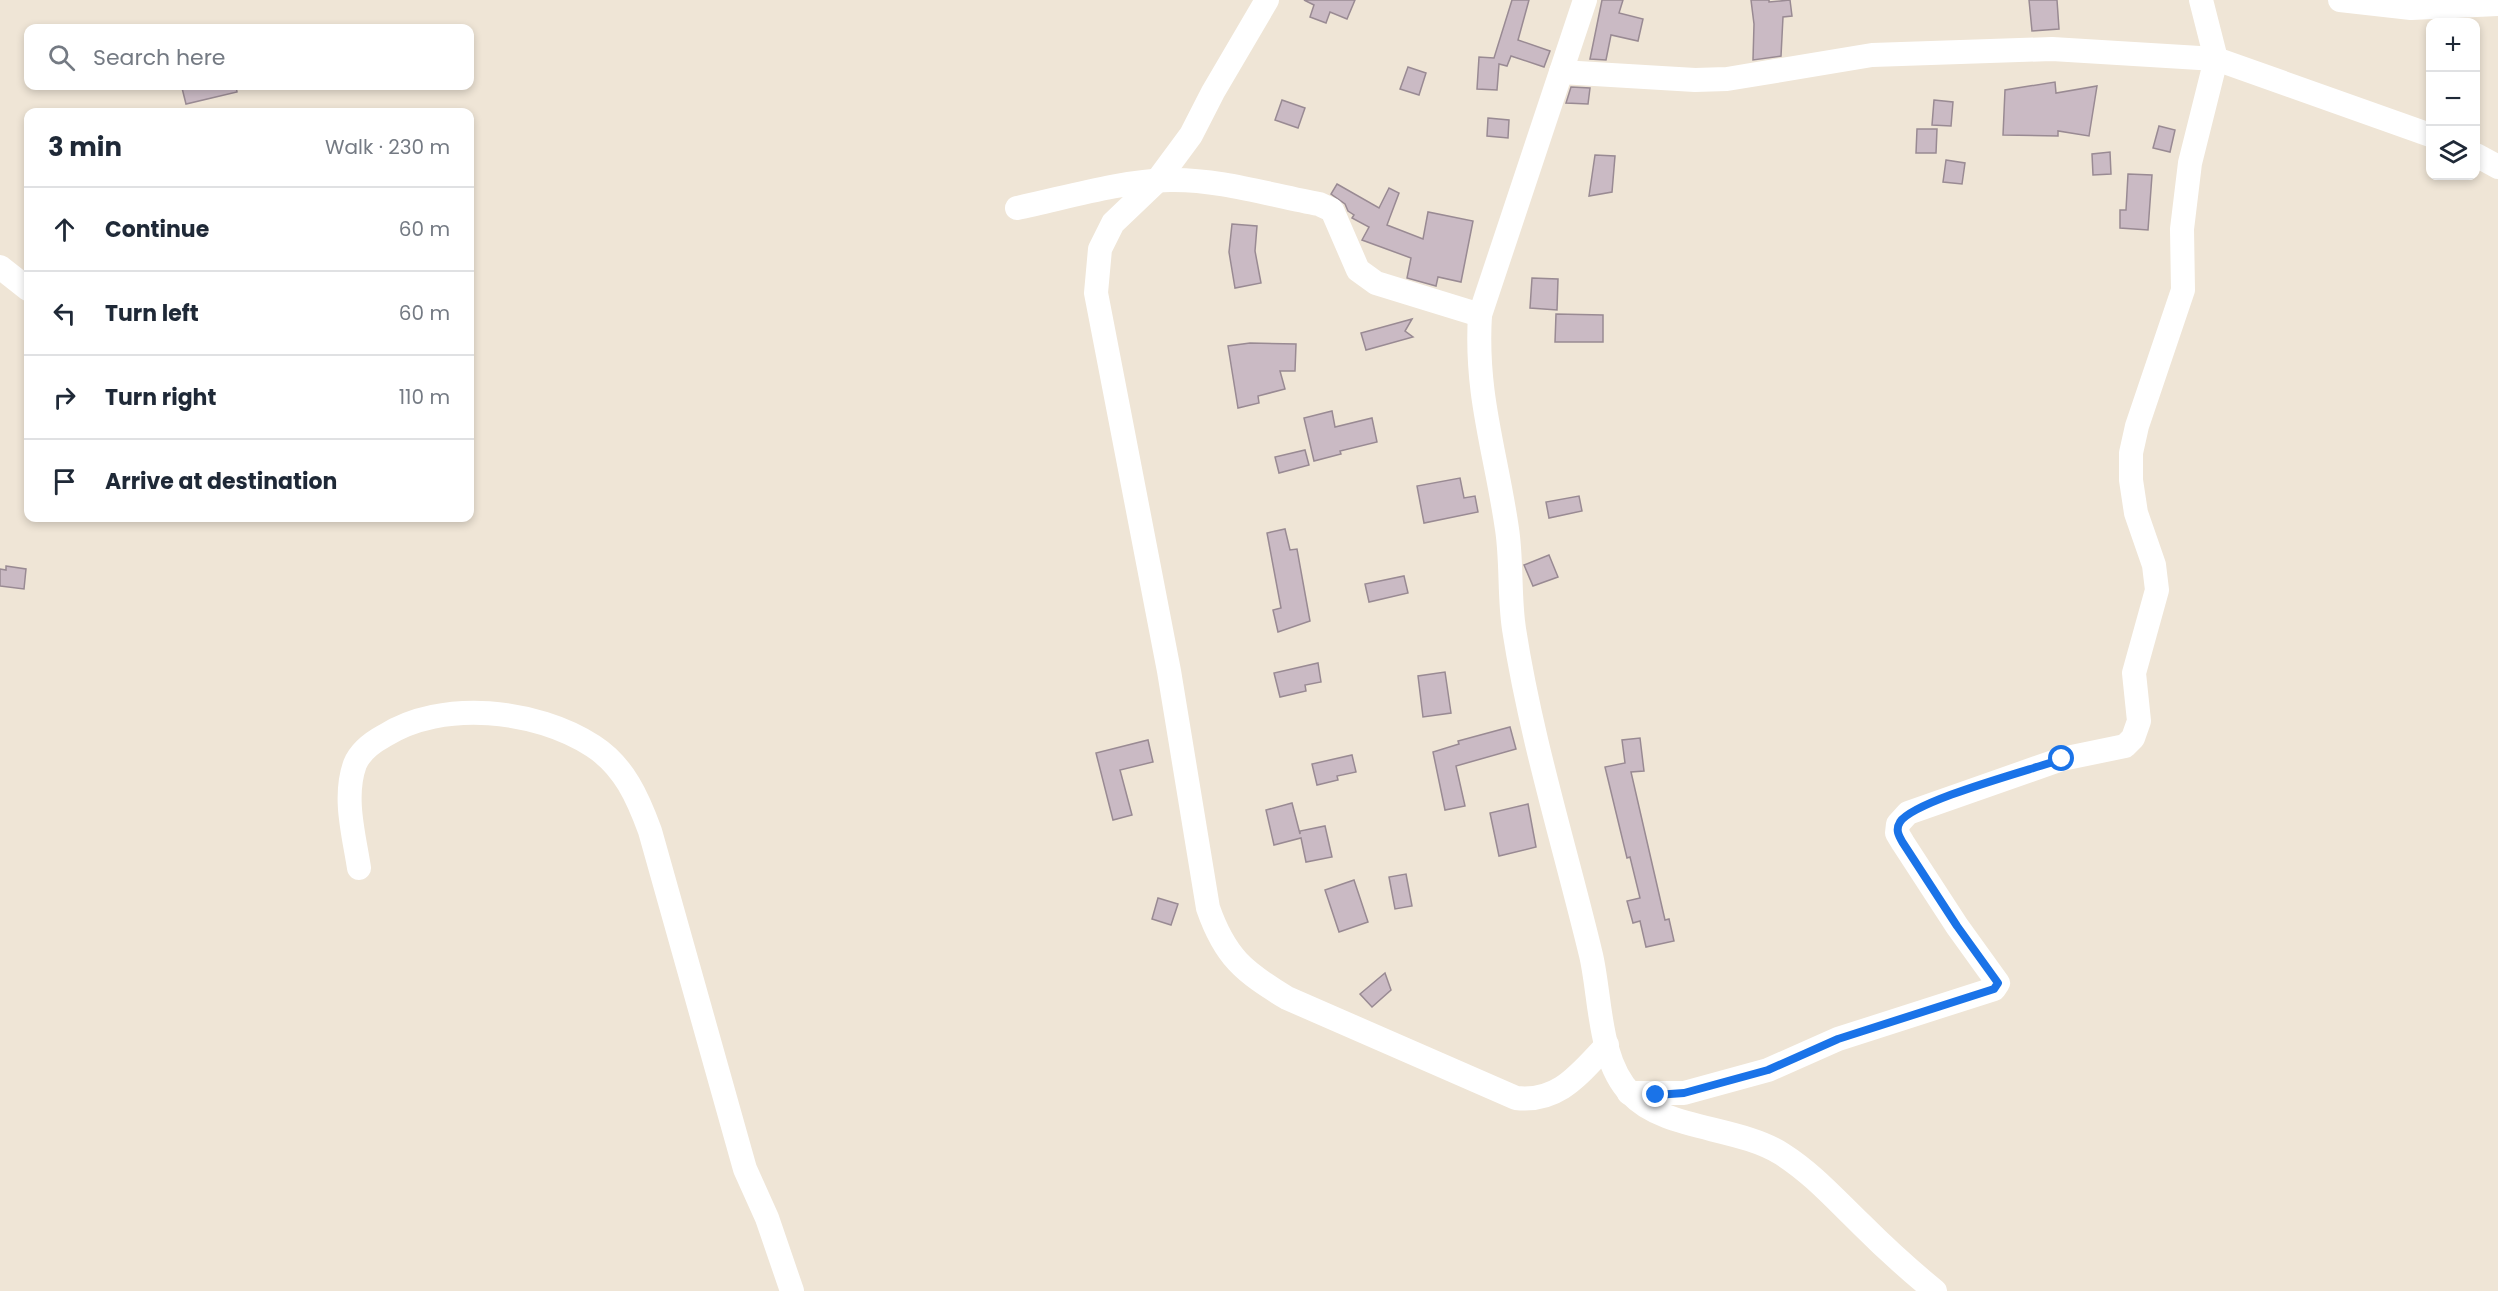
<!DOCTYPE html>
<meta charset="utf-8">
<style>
:root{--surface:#fff;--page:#f2f2f3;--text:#1f2937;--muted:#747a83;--line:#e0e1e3}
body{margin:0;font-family:Poppins,sans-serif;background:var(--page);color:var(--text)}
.controls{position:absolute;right:18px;top:18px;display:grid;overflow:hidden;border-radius:12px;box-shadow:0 3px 9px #0003}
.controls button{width:54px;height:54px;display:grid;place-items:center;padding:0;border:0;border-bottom:2px solid var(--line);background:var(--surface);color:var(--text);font:30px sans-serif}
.stop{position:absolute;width:18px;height:18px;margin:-14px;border:4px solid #1a73e8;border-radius:50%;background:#fff}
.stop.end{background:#1a73e8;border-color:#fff;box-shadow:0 2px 6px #0008}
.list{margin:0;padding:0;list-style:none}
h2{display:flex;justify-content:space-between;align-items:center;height:78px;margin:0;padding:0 24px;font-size:26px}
h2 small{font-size:20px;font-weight:400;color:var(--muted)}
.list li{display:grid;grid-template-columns:39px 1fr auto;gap:18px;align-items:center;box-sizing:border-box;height:84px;padding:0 24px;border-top:2px solid var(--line)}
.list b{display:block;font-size:22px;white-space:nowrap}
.list em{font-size:20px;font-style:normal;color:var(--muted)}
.icon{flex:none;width:33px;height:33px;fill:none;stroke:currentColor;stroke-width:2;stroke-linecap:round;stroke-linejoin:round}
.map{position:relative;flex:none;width:2498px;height:1291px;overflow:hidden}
.search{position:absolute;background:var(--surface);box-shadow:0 3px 9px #0003;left:24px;top:24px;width:450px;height:66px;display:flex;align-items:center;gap:15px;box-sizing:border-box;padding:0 21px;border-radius:12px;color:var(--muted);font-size:22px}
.panel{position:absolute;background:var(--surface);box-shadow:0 3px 9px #0003;left:24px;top:108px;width:450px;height:414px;border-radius:12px}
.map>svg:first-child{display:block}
.building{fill:#cabac4;stroke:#998a93;stroke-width:1.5}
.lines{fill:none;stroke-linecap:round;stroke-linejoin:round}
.street{stroke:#fff;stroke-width:24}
.route{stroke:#1a73e8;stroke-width:8}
</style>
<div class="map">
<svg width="2498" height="1291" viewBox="0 0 2498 1291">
<rect width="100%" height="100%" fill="#efe5d6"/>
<!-- building -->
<g class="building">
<path d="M1304,0H1355L1347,19L1330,12L1326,23L1310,17L1314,5Z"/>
<path d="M1512,0H1529L1518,40L1550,51L1544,67L1511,56L1507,66L1499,64L1497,90L1477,89L1479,57L1494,58Z"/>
<path d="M1602,0H1623L1619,13L1643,19L1638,41L1611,35L1606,60L1590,59Z"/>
<path d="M1751,0H1769V2L1790,0L1792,16L1783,17L1781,56L1753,60L1754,24Z"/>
<path d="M2029,0H2057L2059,29L2032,31Z"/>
<path d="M1408,67L1426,73L1419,95L1400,89Z"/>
<path d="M2055,82L2056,93L2097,86L2089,136L2058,131V136L2003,135L2005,90Z"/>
<path d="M193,86H236L237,92L186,104L182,88Z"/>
<path d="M1571,87L1590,88L1588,104L1566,103Z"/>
<path d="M1282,100L1305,108L1298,128L1275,120Z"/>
<path d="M1934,100L1953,102L1951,126L1932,125Z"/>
<path d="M1488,118L1509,120L1508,138L1487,136Z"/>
<path d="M2159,126L2175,130L2170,152L2153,148Z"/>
<path d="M1917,129H1937L1936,153H1916Z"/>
<path d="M2110,152L2111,174L2093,175L2092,154Z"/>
<path d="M1595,155L1615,156L1612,192L1589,196Z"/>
<path d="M1946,160L1965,163L1962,184L1943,182Z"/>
<path d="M2128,174L2152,175L2148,230L2120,228V210H2126Z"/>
<path d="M1337,184L1379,208L1389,188L1399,193L1387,225L1423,239L1428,212L1473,221L1461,282L1438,277L1436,286L1407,278L1411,258L1362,240L1369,227L1352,218L1354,215L1348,211L1345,204L1331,194Z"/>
<path d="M1232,224L1257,226L1255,251L1261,283L1235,288L1229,252Z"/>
<path d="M1532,278L1558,279L1557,310L1530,308Z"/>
<path d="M1556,314L1603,315V342H1555Z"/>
<path d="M1412,319L1405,331L1413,337L1366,350L1361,333Z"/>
<path d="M1250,343L1296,344L1295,371H1280L1285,389L1258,396L1259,403L1238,408L1228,346Z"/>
<path d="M1332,411L1335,427L1372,418L1377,442L1340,451L1341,454L1314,461L1304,418Z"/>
<path d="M1305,450L1309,465L1279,473L1275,457Z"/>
<path d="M1460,478L1464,498L1475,496L1478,512L1424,523L1417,486Z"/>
<path d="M1579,496L1582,511L1549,518L1546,502Z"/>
<path d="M1285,529L1290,550L1297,549L1310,621L1278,632L1273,610L1281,608L1267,533Z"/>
<path d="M1549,555L1558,577L1533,586L1524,565Z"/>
<path d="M6,566L26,569L24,589L0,586V569L6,570Z"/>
<path d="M1404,576L1408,593L1369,602L1365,584Z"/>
<path d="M1318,663L1321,682L1305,685L1306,691L1280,697L1274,673Z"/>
<path d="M1445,672L1451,713L1423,717L1418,676Z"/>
<path d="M1510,727L1516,749L1456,766L1465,806L1445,810L1433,752L1459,744L1458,741Z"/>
<path d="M1640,738L1644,771L1631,772L1665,920L1669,919L1674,941L1646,947L1640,921L1633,923L1627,901L1640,898L1630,857L1627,858L1605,767L1625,763L1622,740Z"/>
<path d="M1148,740L1153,762L1120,770L1132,815L1113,820L1096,753Z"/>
<path d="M1352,755L1356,772L1337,776L1338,780L1317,785L1312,764Z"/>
<path d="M1292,803L1300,834V831L1325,826L1332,857L1306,862L1301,838L1274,845L1266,810Z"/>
<path d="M1528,804L1536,847L1499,856L1490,813Z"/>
<path d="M1406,874L1412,906L1395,909L1389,877Z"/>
<path d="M1354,880L1368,922L1339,932L1325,890Z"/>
<path d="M1158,898L1178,904L1171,925L1152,919Z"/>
<path d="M1385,973L1391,990L1372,1007L1360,994Z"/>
</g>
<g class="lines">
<!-- street -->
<g class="street">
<path d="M1267,0L1213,92L1191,135L1157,181L1113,223L1100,249L1096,293L1169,671L1208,908C1225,957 1244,972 1287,998L1516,1098C1559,1103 1580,1073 1607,1045"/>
<path d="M1585,0L1480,315C1475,395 1496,452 1507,529C1512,562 1509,596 1514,629C1531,739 1565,847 1591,955C1601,998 1598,1060 1631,1094C1664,1130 1738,1126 1782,1154C1812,1173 1835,1199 1861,1224C1884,1247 1909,1270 1935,1291"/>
<path d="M2340,0L2411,8L2498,4"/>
<path d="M1561,72L1695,80L1727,79L1872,55L2052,49L2216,59L2430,135"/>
<path d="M2476,155L2498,167"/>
<path d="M1017,208C1065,198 1120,181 1170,180C1219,179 1270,195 1319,204L1332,210L1358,270L1376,283L1480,315"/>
<path d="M0,267L28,289"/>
<path d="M359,868C354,835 343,797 355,764C360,752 373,742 384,736C442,699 536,709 593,746C624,766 638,798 650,831L745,1169L767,1218L792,1291"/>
<path d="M1629,1093H1684L1768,1070L1838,1039L1994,989L1998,983L1957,926L1903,843L1897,833L1898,824L1908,813L2062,759L2125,746L2133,738L2139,721L2134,673L2157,590L2154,565L2136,513L2131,480V453L2137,426L2183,290L2182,229L2190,163L2216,59L2201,0"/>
</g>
</g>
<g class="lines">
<!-- route -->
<path class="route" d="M1656,1095L1684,1093L1768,1070L1838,1039L1994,989L1998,983L1957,926L1903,843C1899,836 1895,830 1900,822C1915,800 2031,770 2062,759"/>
</g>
</svg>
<div class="controls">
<button>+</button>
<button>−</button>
<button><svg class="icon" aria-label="layers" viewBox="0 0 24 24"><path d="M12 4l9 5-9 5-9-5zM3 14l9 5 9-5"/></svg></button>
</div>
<div class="stop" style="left:2062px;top:759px"></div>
<div class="stop end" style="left:1656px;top:1095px"></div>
<div class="search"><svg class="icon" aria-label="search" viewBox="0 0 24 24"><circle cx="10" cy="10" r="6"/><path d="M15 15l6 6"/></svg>Search here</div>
<section class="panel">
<h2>3 min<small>Walk · 230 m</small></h2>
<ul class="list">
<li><svg class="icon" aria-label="ahead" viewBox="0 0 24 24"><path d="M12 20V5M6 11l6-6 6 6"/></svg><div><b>Continue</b></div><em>60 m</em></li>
<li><svg class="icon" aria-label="left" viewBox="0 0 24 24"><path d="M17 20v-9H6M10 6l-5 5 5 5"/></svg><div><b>Turn left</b></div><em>60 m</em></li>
<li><svg class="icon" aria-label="right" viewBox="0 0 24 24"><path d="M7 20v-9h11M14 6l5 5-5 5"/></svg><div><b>Turn right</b></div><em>110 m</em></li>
<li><svg class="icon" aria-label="arrive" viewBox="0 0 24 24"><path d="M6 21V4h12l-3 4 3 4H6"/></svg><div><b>Arrive at destination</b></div></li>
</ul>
</section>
</div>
